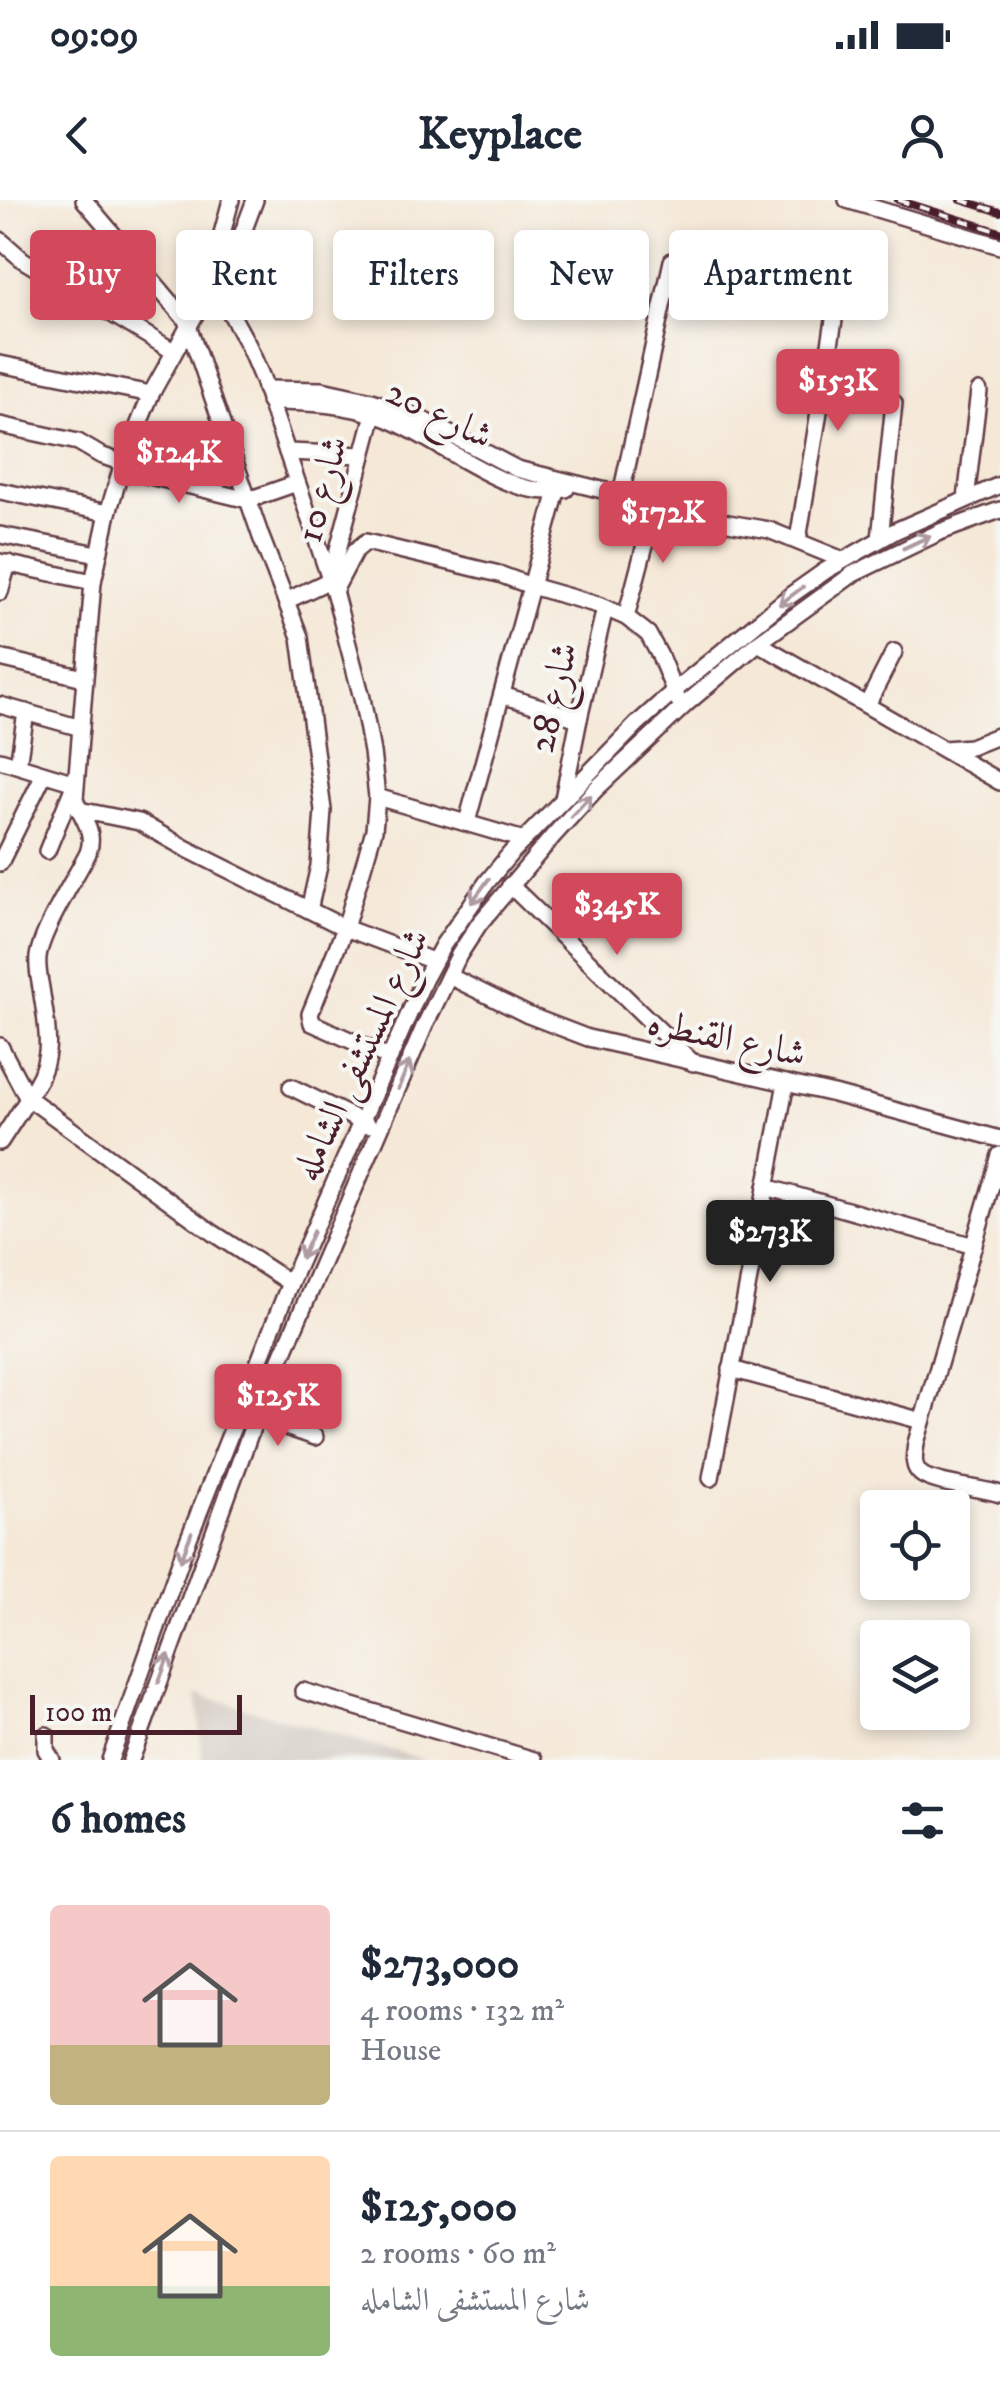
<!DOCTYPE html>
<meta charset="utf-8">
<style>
:root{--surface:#fff;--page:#f6f6f7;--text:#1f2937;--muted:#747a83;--line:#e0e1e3;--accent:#d1495b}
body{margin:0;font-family:"IM FELL DW Pica",Amiri,serif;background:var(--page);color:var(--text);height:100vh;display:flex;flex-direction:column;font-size:38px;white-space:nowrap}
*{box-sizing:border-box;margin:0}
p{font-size:32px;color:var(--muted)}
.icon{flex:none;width:55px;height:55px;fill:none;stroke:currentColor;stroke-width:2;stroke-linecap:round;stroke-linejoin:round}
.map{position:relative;height:1560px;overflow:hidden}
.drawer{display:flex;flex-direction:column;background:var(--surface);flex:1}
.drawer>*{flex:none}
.guide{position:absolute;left:30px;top:30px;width:940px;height:90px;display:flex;gap:20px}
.fabs{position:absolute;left:860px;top:1290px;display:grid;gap:20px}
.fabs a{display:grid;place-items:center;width:110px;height:110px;border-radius:10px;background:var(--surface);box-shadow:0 5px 15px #0003;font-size:50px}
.scale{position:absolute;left:30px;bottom:25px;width:212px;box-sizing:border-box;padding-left:10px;border:5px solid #4a1f2b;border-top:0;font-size:28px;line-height:35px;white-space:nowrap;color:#4a1f2b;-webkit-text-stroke:8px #f6f6f2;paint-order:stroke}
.price{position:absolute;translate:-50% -85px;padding:0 22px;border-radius:10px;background:var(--accent);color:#fff;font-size:32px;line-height:65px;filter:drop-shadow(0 2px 5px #0008)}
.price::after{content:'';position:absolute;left:50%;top:60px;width:30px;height:22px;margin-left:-15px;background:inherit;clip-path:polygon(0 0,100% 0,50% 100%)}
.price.on{background:#222;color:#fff}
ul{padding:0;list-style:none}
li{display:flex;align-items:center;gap:30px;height:250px;padding:0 50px}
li+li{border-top:2px solid var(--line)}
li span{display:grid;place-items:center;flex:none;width:280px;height:200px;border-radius:10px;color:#555}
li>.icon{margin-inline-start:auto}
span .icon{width:120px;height:120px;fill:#fffc;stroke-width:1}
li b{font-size:42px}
h2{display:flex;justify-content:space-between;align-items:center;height:120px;padding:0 50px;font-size:42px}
.pill{padding:0 35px;border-radius:10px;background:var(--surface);box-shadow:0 5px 15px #0003;font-size:35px;line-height:90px}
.pill.on{background:var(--accent);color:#fff}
.status{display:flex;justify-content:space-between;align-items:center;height:70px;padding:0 50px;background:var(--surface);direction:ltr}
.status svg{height:28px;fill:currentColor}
header{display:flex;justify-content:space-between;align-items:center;height:130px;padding:0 50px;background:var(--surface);font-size:45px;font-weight:800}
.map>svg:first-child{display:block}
.industrial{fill:#ccc2b9}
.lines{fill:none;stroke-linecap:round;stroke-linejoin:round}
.minor-casing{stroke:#643d45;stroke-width:20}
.minor{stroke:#fff;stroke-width:15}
.rail-casing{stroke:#4a1f2b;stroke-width:8}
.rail{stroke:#f6f6f2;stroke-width:4;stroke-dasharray:11;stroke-linecap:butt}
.oneway{stroke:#ae9aa0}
.labels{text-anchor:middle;stroke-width:8;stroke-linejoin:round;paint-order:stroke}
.street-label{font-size:38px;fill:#4a1f2b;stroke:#f6f6f2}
</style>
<div class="status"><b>09:09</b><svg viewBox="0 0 49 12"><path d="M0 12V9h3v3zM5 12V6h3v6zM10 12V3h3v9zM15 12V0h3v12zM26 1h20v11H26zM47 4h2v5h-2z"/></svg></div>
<header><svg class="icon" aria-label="back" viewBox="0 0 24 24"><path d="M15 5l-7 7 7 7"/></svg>Keyplace<svg class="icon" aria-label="person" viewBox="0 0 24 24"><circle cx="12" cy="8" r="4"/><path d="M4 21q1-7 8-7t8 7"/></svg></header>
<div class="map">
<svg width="1000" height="1560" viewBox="0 0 1000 1560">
<rect width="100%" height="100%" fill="#f6f6f2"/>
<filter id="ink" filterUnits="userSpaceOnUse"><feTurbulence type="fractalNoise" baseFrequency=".01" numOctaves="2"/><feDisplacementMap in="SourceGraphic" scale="20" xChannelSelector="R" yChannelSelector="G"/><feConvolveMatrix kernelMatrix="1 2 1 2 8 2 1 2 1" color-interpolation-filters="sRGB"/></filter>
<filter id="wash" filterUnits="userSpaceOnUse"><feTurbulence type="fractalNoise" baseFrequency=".0048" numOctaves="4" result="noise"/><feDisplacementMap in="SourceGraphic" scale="40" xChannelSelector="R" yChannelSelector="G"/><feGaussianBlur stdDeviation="2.25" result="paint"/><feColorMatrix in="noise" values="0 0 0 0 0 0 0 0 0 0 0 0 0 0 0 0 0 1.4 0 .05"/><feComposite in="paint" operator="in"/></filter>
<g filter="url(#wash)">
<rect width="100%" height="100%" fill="#f5e8d7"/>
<path class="industrial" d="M197,1494L425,1560H202Z"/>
</g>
<g filter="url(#ink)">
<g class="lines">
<g class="minor-casing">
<g id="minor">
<path d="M84,0L186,120L261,337L300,437L323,610L319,666L309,710"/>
<path d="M231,0L205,97L151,194L123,263L108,313L93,382L75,599C82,619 96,631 88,653C75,678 41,732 38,757C37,767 39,778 41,788C47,830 57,861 27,897L213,1033L290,1083"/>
<path d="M255,0L225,80L223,94L224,101L248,145L262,178L334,391L362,498L372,552L377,597L374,630L345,728L310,814L312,823L390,858"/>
<path d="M847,0L1000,46"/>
<path d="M0,40L23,60L173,151"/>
<path d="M0,164L151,194"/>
<path d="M265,189L322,190L372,201L419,218L517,269L671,307L711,320L769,330L843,360"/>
<path d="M269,202C309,202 346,204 383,217C437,236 509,304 566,289"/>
<path d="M0,225L78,242L100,255L123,263"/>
<path d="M287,252L363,255"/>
<path d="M121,269L248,300L297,283"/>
<path d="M0,291L108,313"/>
<path d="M621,294L672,61"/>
<path d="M966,299L979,191"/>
<path d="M0,335L98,354"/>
<path d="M880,339L894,203"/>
<path d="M798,340L834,120"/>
<path d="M0,362L93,382"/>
<path d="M334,391L355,351L366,342L499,374L531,386L598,405L626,417L648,434L660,456L678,500"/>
<path d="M0,392L8,363"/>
<path d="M286,401L330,380L374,214"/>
<path d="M626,417L656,303"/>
<path d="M758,443L1000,582"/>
<path d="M0,458L84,478"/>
<path d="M502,495L579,519"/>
<path d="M0,505L81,528"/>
<path d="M867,505L894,452"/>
<path d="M944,549L970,547L1000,535"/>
<path d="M0,560L75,583L47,651"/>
<path d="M18,565L26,512"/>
<path d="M377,597L524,640"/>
<path d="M563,599L579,519L605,408"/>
<path d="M79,610L139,622L185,648L345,728L433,761"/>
<path d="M467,622L557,291"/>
<path d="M0,663L44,574"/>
<path d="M510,685L693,863"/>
<path d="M449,776L528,815L588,838L834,894L1000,939"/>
<path d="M0,846L27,897L26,902L0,942"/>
<path d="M291,887L368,925"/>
<path d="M1000,955L916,1243C915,1253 911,1266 921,1274C933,1284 982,1288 1000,1294"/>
<path d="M766,987L974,1046"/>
<path d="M731,1169L922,1221"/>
<path d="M256,1217L315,1237"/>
<path d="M711,1278L786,883"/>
<path d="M303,1491L534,1560"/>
<path d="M46,1535V1550L52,1560"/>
<path d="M110,1560L185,1348L290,1083L424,780L443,745L487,682L510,654L637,524L674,491L791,395L825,371L895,331L1000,285"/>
<path d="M131,1560L256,1217L425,825L459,755L479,724L553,636L596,589L687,503L758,443L853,374L940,332L1000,310"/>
</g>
</g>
<use href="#minor" class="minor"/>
<g class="rail-casing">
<g id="rail">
<path d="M898,0L1000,32"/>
<path d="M961,0L1000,12"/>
</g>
</g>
<use href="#rail" class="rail"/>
</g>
<defs><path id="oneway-shaft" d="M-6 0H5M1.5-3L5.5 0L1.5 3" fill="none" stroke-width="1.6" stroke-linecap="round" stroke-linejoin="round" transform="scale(2.5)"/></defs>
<g class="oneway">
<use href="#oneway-shaft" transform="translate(917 342) rotate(-25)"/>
<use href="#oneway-shaft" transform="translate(791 396) rotate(143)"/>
<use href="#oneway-shaft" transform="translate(581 606) rotate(-47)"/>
<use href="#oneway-shaft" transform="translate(480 691) rotate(126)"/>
<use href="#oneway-shaft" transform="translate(404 875) rotate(-67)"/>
<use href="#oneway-shaft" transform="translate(307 1045) rotate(114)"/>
<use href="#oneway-shaft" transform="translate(186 1347) rotate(111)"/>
<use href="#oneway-shaft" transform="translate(164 1468) rotate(-70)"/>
</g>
</g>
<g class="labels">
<g class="street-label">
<text transform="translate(440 213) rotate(26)" y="13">شارع 20</text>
<text transform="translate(321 289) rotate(-75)" y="13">شارع 10</text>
<text transform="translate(552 497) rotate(-77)" y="13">شارع 28</text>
<text transform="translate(727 837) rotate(12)" y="13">شارع القنطره</text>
<text transform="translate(360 854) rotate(-65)" y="13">شارع المستشفى الشامله</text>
</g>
</g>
</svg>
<div class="fabs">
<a><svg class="icon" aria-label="locate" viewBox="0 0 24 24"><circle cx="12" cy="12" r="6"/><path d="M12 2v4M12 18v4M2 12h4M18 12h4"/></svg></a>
<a><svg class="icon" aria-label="layers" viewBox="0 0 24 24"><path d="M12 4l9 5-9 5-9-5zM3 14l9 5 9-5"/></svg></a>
</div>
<div class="scale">100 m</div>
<b class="price" style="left:838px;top:234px">$153K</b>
<b class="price" style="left:179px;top:306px">$124K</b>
<b class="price" style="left:663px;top:366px">$172K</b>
<b class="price" style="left:617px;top:758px">$345K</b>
<b class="price on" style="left:770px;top:1085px">$273K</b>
<b class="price" style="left:278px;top:1249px">$125K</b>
<div class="guide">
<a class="pill on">Buy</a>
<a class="pill">Rent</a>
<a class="pill">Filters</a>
<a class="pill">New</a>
<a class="pill">Apartment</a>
</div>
</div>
<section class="drawer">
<h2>6 homes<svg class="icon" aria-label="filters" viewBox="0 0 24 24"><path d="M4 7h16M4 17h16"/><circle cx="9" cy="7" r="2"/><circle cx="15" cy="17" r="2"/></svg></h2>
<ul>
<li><span style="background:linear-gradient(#f6c9c9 70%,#c2b280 0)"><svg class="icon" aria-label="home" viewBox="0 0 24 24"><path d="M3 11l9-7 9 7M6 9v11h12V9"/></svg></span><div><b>$273,000</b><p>4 rooms · 132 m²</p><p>House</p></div></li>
<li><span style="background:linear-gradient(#ffd9b3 65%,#8fb573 0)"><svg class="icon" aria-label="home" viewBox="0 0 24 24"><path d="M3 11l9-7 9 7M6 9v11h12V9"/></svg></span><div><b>$125,000</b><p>2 rooms · 60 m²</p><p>شارع المستشفى الشامله</p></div></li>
</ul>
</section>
